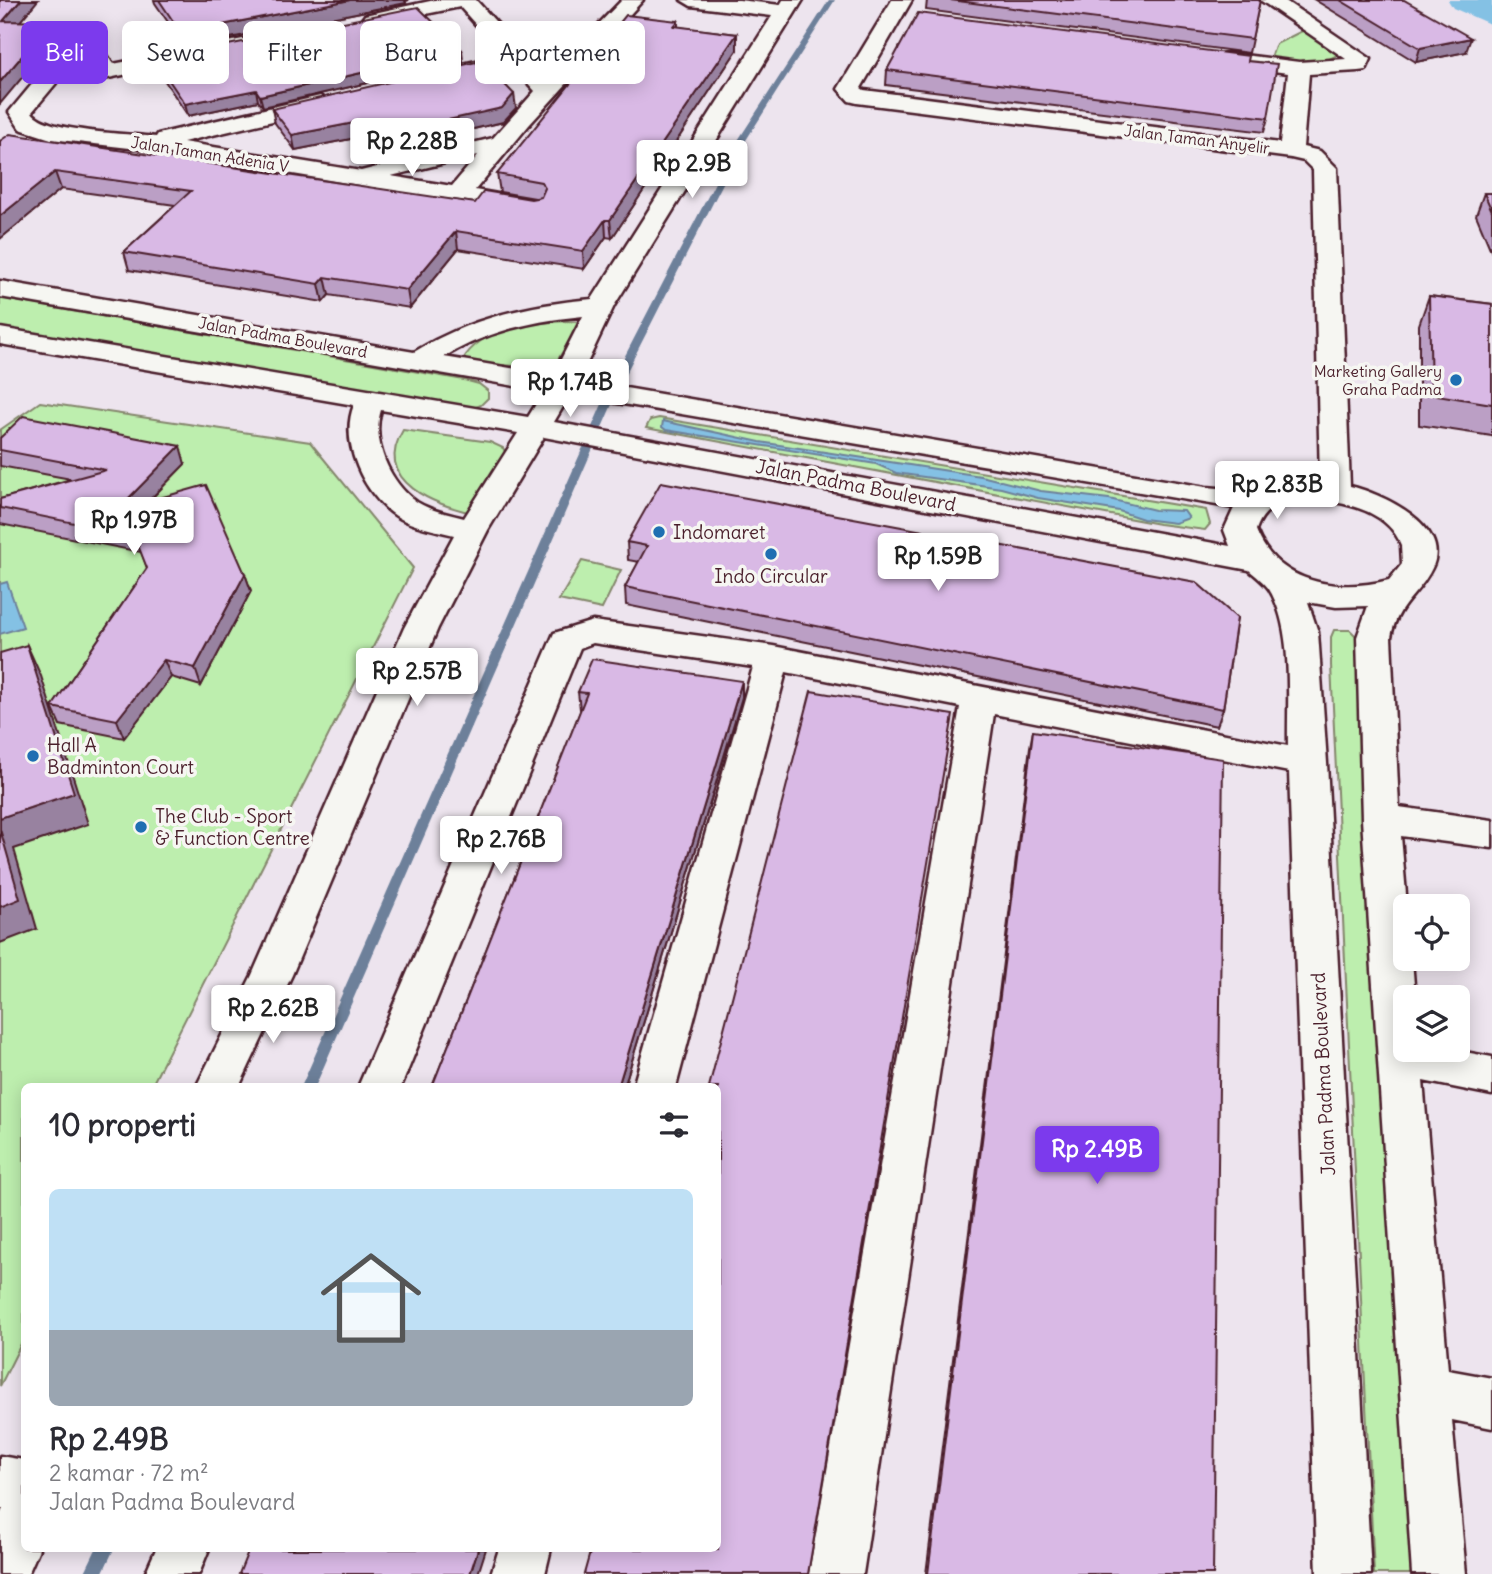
<!DOCTYPE html>
<html lang="id">
<meta charset="utf-8">
<style>
:root{--surface:#fff;--page:#f7f7f7;--text:#2b2b33;--muted:#7c7c81;--accent:#7c3aed}
body{margin:0;font-family:Delius,sans-serif;background:var(--page);color:var(--text);height:100vh;display:flex;flex-direction:column;font-size:26px;white-space:nowrap}
*{box-sizing:border-box;margin:0}
p{font-size:23px;color:var(--muted)}
.icon{flex:none;width:38px;height:38px;fill:none;stroke:currentColor;stroke-width:2;stroke-linecap:round;stroke-linejoin:round}
.map{position:relative;flex:1;overflow:hidden}
.details{position:absolute;left:21px;top:1083px;width:700px;height:469px;display:flex;flex-direction:column;background:var(--surface);border-radius:10px;box-shadow:0 4px 18px #0003}
.details>*{flex:none}
.hud{position:absolute;left:21px;top:21px;width:700px;height:63px;display:flex;gap:14px}
.fabs{position:absolute;left:1393px;top:894px;display:grid;gap:14px}
.fabs a{display:grid;place-items:center;width:77px;height:77px;border-radius:10px;background:var(--surface);box-shadow:0 4px 18px #0003;font-size:35px}
.price{position:absolute;translate:-50% -60px;padding:0 16px;border-radius:7px;background:#fff;color:#222;font-size:23px;line-height:46px;filter:drop-shadow(0 2px 4px #0008)}
.price::after{content:'';position:absolute;left:50%;top:42px;width:21px;height:16px;margin-left:-10px;background:inherit;clip-path:polygon(0 0,100% 0,50% 100%)}
.price.current{background:var(--accent);color:#fff}
ul{padding:0;list-style:none}
li{display:grid;align-content:center;gap:14px;height:371px;padding:0 28px}
li span{display:grid;place-items:center;height:217px;border-radius:10px;color:#555}
li>.icon{margin-inline-start:auto}
span .icon{width:126px;height:126px;fill:#fffc;stroke-width:1}
li b{font-size:30px}
h2{display:flex;justify-content:space-between;align-items:center;height:84px;padding:0 28px;font-size:30px}
.pill{padding:0 24px;border-radius:10px;background:var(--surface);box-shadow:0 4px 18px #0003;font-size:24px;line-height:63px}
.pill.current{background:var(--accent);color:#fff}
.map>svg:first-child{display:block}
.green{fill:#bdeeae;stroke:#84866c;stroke-width:2}
.water{fill:#84c1e4;stroke:#6d809a;stroke-width:2}
.lines{fill:none;stroke-linecap:round;stroke-linejoin:round}
.stream{fill:#6d809a;fill-rule:evenodd}
.river{fill:#84c1e4;fill-rule:evenodd}
.minor-casing{stroke:#4a1f2b;stroke-width:5}
.minor{fill:#f6f6f2;fill-rule:evenodd}
.wall{fill:#bb9fc5;stroke:#4a1f2b;stroke-width:2}
.shaded-wall{fill:#9882a0;stroke:#4a1f2b;stroke-width:2}
.building{fill:#d9b9e5;stroke:#4a1f2b;stroke-width:2}
.poi-dot{fill:#1f6fb2;stroke:#f6f6f2;stroke-width:2.5}
.labels{text-anchor:middle;stroke-width:7;stroke-linejoin:round;paint-order:stroke}
.far-street-label{font-size:16px;fill:#4a1f2b;stroke:#f6f6f2}
.far-poi-label{font-size:16px;fill:#4a1f2b;stroke:#f6f6f2;text-anchor:end}
.street-label{font-size:19px;fill:#4a1f2b;stroke:#f6f6f2}
.poi-label{font-size:19px;fill:#4a1f2b;stroke:#f6f6f2;text-anchor:start}
</style>
<div class="map">
<svg width="1492" height="1574" viewBox="0 0 1492 1574">
<rect width="100%" height="100%" fill="#ede4ee"/>
<filter id="ink" filterUnits="userSpaceOnUse"><feTurbulence type="fractalNoise" baseFrequency=".0143" numOctaves="2"/><feDisplacementMap in="SourceGraphic" scale="14" xChannelSelector="R" yChannelSelector="G"/><feConvolveMatrix kernelMatrix="1 2 1 2 8 2 1 2 1" color-interpolation-filters="sRGB"/></filter>
<g filter="url(#ink)">
<g class="green">
<path d="M1304,30L1341,52C1321,69 1294,62 1270,60L1276,44Z"/>
<path d="M0,298L464,380L479,384L488,391V398L481,405L468,410L0,328Z"/>
<path d="M568,321L580,322L556,363L534,368L462,361C482,326 531,323 568,321Z"/>
<path d="M40,402L310,442L413,568L151,1087H24V1338L0,1386V430Z"/>
<path d="M659,418L1206,510L1210,524L1205,530L1159,524L646,428L650,420Z"/>
<path d="M403,430L490,442L503,448L509,458L477,514C438,506 371,483 403,430Z"/>
<path d="M582,561L621,570L602,609L559,600Z"/>
<path d="M1334,630H1350L1358,638L1418,1574H1374L1331,665V637Z"/>
</g>
<g class="water">
<path d="M663,421L760,442L981,476L1041,491L1109,499L1155,510L1184,511L1189,518L1175,523L1143,519L1119,511L1038,498L1001,488L896,473L876,464L666,430L662,427Z"/>
<path d="M7,582L23,627L0,634V584Z"/>
</g>
<g class="lines">
<g class="stream">
<path d="M829,0H835L741,148L624,377L315,1087H301L614,377L733,148Z"/>
<path d="M96,1549H114L102,1574H84Z"/>
</g>
<path class="river" d="M1448,0H1492V25L1453,8Z"/>
<g class="minor-casing">
<g id="minor">
<path d="M435,0H476L522,51L588,35L622,0H643L529,125L475,190L537,201L540,206L537,211L528,213L147,150L51,139L20,129L9,112L63,47L93,43L100,45L113,64L243,39L254,45L250,49L84,83L73,76L76,71L94,68L87,56L78,57L32,112C46,133 129,133 156,137L158,134L320,96L331,103L328,108L183,142L361,171L493,138L535,91L512,66L431,85L420,78L423,73L503,55L460,7L372,25L362,19L365,15ZM572,52L547,78L531,61ZM478,155L452,186L391,176Z"/>
<path d="M681,0H739L780,5L783,0H803L614,306L579,380L1206,487L1255,491L1296,481H1320L1313,170L1304,161L1291,158L857,103L849,101L838,89L892,0H912L861,88L864,90L1280,143L1288,73L1220,64L1217,59L1220,54L1228,53L1299,62L1346,59L1260,0H1284L1371,59L1366,70L1358,71L1309,74L1303,147L1320,151L1337,168L1350,486C1380,493 1453,526 1432,568C1418,597 1398,602 1391,637L1399,807L1492,820V848L1401,836L1407,906L1405,959H1412L1415,998H1405V1050H1454L1492,1057V1095L1423,1081L1448,1370L1492,1378V1428L1452,1420L1466,1574H1412L1362,819L1357,637L1368,606L1336,607L1308,602L1318,632L1327,763L1371,1574H1317L1289,772L994,714L863,1574H809L960,707L786,672L676,1087H633L753,667L593,643L580,648L401,1087H358L554,633L593,621L773,646L1288,746C1287,698 1294,630 1269,589C1264,582 1256,576 1249,570L544,437L488,530L438,628L292,975L239,1087H196L252,975L404,628L454,535C435,530 413,527 396,516C364,495 339,442 354,405L0,344V328L528,417L544,391L0,297V281L414,352C470,318 527,305 592,299L772,16L691,6ZM583,316L553,375L444,357C487,331 533,321 583,316ZM570,395L1234,508L1224,530L1230,546L554,422ZM381,410L518,433L464,518C449,514 431,511 417,502C390,483 371,442 381,410ZM1296,499C1331,499 1387,506 1401,545L1402,564L1389,580C1338,593 1277,584 1256,530C1263,510 1276,504 1296,499Z"/>
<path d="M0,1456L24,1460V1549H39L28,1574H0V1516L3,1508H0Z"/>
<path d="M156,1549H209L199,1574H145Z"/>
<path d="M499,1549H551L545,1574H491Z"/>
</g>
</g>
<use href="#minor" class="minor"/>
</g>
<g class="wall">
<path d="M154,0H409L405,1L406,3L185,47L155,3Z"/>
<path d="M927,0H1260L1249,53L926,10Z"/>
<path d="M1315,0H1404L1466,52L1416,62Z"/>
<path d="M678,21V27L737,34V50L612,238L606,237L584,269L458,249L410,308L329,295L323,302L129,270L124,252L175,205L61,189L0,239V141L475,203L535,198L500,192L497,174Z"/>
<path d="M193,52L463,61L263,107L258,101L188,116L165,81L162,70L196,63Z"/>
<path d="M1248,61L1268,118L1264,132L886,85L887,70Z"/>
<path d="M516,108L503,122L384,150L371,135L295,150L275,123L272,109Z"/>
<path d="M1484,193H1492V253L1476,215Z"/>
<path d="M1429,296L1492,304V436L1419,425V325Z"/>
<path d="M0,438L185,464L149,501L245,574L251,591L201,686L171,677L124,738L60,725L52,707L147,568L141,552L0,524V499L71,479L0,466Z"/>
<path d="M627,542L1237,618L1223,709L1217,726L626,605L625,587L639,562L628,560Z"/>
<path d="M578,692L742,697L624,1087H432L581,709H580Z"/>
<path d="M1033,731L1213,1574H926L1030,747Z"/>
</g>
<g class="shaded-wall">
<path d="M21,0H38L8,36L3,21Z"/>
<path d="M350,0H409L405,1L406,3L185,47L181,33Z"/>
<path d="M51,22L56,37L0,104V82Z"/>
<path d="M737,34V50L612,238L610,220Z"/>
<path d="M1471,38L1466,52L1416,62L1420,48Z"/>
<path d="M462,50L463,61L263,107L260,96Z"/>
<path d="M256,90L258,101L188,116L185,104Z"/>
<path d="M514,94L516,108L503,122L384,150L381,135Z"/>
<path d="M369,120L371,135L295,150L292,135Z"/>
<path d="M55,172L61,189L0,239V216Z"/>
<path d="M605,220L606,237L584,269L583,251Z"/>
<path d="M456,231L458,249L410,308L407,290Z"/>
<path d="M325,277L329,295L323,302L319,284Z"/>
<path d="M180,446L185,464L123,527L117,510Z"/>
<path d="M245,574L251,591L201,686L195,668Z"/>
<path d="M27,645L41,676L88,824L14,849L37,929L0,943V818Z"/>
<path d="M164,660L171,677L124,738L117,720Z"/>
<path d="M742,681V697L624,1087H618Z"/>
<path d="M478,1549H486L478,1574H470Z"/>
</g>
<g class="building">
<path d="M0,0H21L3,21L51,22L0,82Z"/>
<path d="M159,0H350L181,33Z"/>
<path d="M950,0H1260L1252,39Z"/>
<path d="M1340,0H1404L1471,38L1420,48Z"/>
<path d="M418,7L462,50L260,96L256,90L185,104L162,70L200,62L193,52Z"/>
<path d="M918,13L1249,56L1248,61L1277,64L1268,118L887,70Z"/>
<path d="M626,15L678,21L674,26L737,34L610,220H605L583,251L456,231L407,290L325,277L319,284L124,252L191,191L55,172L0,216V141L10,134L475,203L484,191L531,199L541,197L545,188L541,182L497,174Z"/>
<path d="M476,62L484,71L490,69L514,94L502,108L381,135L369,120L292,135L272,109Z"/>
<path d="M1484,193H1492V211Z"/>
<path d="M1429,296L1492,304V404L1431,394Z"/>
<path d="M23,416L180,446L117,510L206,485L245,574L195,668L164,660L117,720L52,707L147,568L134,535L0,508V499L106,470L0,450V438Z"/>
<path d="M661,482L1196,582L1237,618L1223,709L625,587L647,546L627,542Z"/>
<path d="M27,645L74,793L0,818V653Z"/>
<path d="M592,659L742,681L618,1087H432L587,693L578,692Z"/>
<path d="M811,691L953,715L808,1574H584L591,1549H718V1087H709Z"/>
<path d="M1033,731L1223,759L1213,1574H928Z"/>
<path d="M0,829L20,899L0,907Z"/>
<path d="M249,1549H478L470,1574H239Z"/>
</g>
</g>
<g class="poi-dot">
<circle cx="1456" cy="380" r="7"/>
<circle cx="659" cy="532" r="7"/>
<circle cx="771" cy="554" r="7"/>
<circle cx="33" cy="756" r="7"/>
<circle cx="141" cy="827" r="7"/>
</g>
<g class="labels">
<g class="far-street-label">
<text transform="translate(1197 139) rotate(7)" y="6">Jalan Taman Anyelir</text>
<text transform="translate(210 154) rotate(9)" y="6">Jalan Taman Adenia V</text>
<text transform="translate(283 337) rotate(10)" y="6">Jalan Padma Boulevard</text>
</g>
<g class="far-poi-label">
<text x="1442" y="377">Marketing Gallery<tspan x="1442" dy="18">Graha Padma</tspan></text>
</g>
<g class="street-label">
<text transform="translate(856 485) rotate(11)" y="7">Jalan Padma Boulevard</text>
<text transform="translate(1323 1074) rotate(-93)" y="7">Jalan Padma Boulevard</text>
</g>
<g class="poi-label">
<text x="673" y="539">Indomaret</text>
<text x="771" y="583" text-anchor="middle">Indo Circular</text>
<text x="47" y="752">Hall A<tspan x="47" dy="22">Badminton Court</tspan></text>
<text x="155" y="823">The Club - Sport<tspan x="155" dy="22">&amp; Function Centre</tspan></text>
</g>
</g>
</svg>
<div class="fabs">
<a><svg class="icon" aria-label="locate" viewBox="0 0 24 24"><circle cx="12" cy="12" r="6"/><path d="M12 2v4M12 18v4M2 12h4M18 12h4"/></svg></a>
<a><svg class="icon" aria-label="layers" viewBox="0 0 24 24"><path d="M12 4l9 5-9 5-9-5zM3 14l9 5 9-5"/></svg></a>
</div>
<b class="price" style="left:412px;top:178px">Rp 2.28B</b>
<b class="price" style="left:692px;top:200px">Rp 2.9B</b>
<b class="price" style="left:570px;top:419px">Rp 1.74B</b>
<b class="price" style="left:1277px;top:521px">Rp 2.83B</b>
<b class="price" style="left:134px;top:557px">Rp 1.97B</b>
<b class="price" style="left:938px;top:593px">Rp 1.59B</b>
<b class="price" style="left:417px;top:708px">Rp 2.57B</b>
<b class="price" style="left:501px;top:876px">Rp 2.76B</b>
<b class="price" style="left:273px;top:1045px">Rp 2.62B</b>
<b class="price current" style="left:1097px;top:1186px">Rp 2.49B</b>
<div class="hud">
<a class="pill current">Beli</a>
<a class="pill">Sewa</a>
<a class="pill">Filter</a>
<a class="pill">Baru</a>
<a class="pill">Apartemen</a>
</div>
<section class="details">
<h2>10 properti<svg class="icon" aria-label="filters" viewBox="0 0 24 24"><path d="M4 7h16M4 17h16"/><circle cx="9" cy="7" r="2"/><circle cx="15" cy="17" r="2"/></svg></h2>
<ul>
<li><span style="background:linear-gradient(#bfe0f5 65%,#9aa5b1 0)"><svg class="icon" aria-label="home" viewBox="0 0 24 24"><path d="M3 11l9-7 9 7M6 9v11h12V9"/></svg></span><div><b>Rp 2.49B</b><p>2 kamar · 72 m²</p><p>Jalan Padma Boulevard</p></div></li>
</ul>
</section>
</div>
